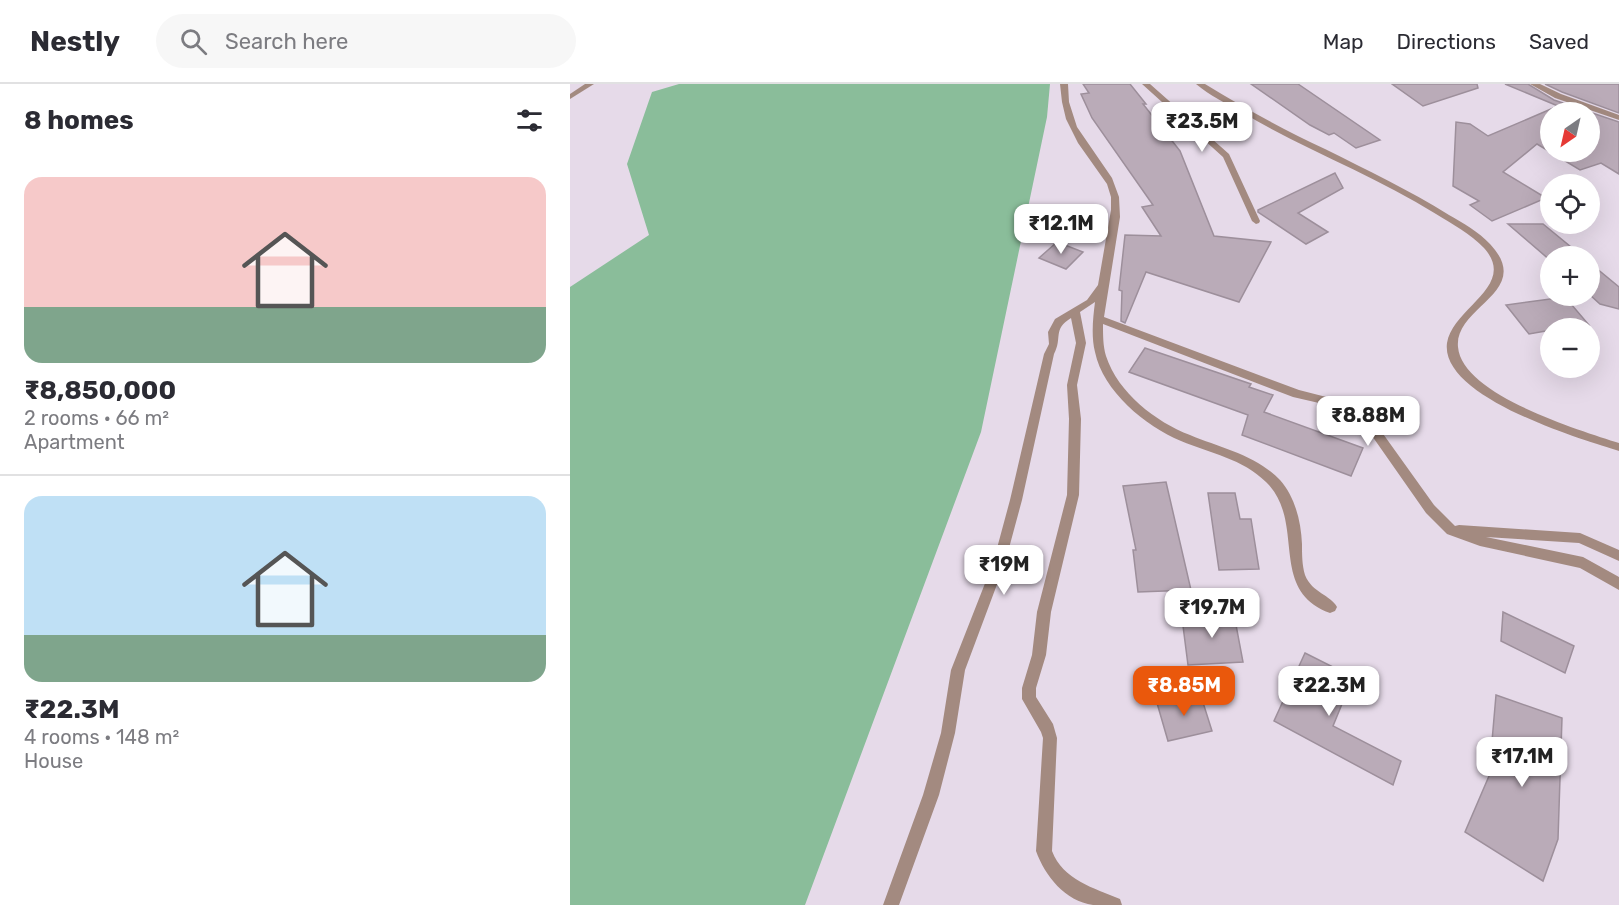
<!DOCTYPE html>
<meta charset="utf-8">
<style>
:root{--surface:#fff;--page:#f7f7f7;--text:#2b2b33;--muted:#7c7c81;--line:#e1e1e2;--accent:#ea580c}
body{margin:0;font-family:Rubik,sans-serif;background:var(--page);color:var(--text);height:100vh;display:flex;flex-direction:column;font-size:22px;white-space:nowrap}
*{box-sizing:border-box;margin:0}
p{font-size:20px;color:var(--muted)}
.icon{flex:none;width:33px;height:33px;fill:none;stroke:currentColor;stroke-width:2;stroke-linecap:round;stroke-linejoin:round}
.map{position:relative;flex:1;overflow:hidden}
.panel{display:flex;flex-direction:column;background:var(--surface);width:570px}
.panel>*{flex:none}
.needle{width:39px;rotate:214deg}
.tools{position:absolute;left:970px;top:18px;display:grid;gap:12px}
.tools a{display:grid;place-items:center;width:60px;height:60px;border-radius:50%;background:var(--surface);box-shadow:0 6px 24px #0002;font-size:30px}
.price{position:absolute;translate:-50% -51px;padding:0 14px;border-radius:12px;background:#fff;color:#222;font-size:20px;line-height:39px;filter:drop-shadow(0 2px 3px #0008)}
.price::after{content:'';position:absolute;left:50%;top:36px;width:18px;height:14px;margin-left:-9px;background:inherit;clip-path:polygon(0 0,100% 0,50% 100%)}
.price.current{background:var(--accent);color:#fff}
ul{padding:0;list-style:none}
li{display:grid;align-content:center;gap:12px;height:318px;padding:0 24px}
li+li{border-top:2px solid var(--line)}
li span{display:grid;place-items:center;height:186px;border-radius:18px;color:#555}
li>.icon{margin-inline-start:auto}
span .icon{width:108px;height:108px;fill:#fffc;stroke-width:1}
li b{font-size:26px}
h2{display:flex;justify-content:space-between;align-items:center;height:72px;padding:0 24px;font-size:26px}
header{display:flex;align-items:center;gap:36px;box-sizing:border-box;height:84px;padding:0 30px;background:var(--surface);border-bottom:2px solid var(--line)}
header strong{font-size:28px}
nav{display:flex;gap:33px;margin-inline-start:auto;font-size:21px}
.search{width:420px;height:54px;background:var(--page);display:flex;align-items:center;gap:15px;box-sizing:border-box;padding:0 21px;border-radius:33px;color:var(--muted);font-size:22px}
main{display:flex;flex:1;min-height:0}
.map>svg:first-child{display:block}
.forest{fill:#8abd9a}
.building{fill:#baabb8;stroke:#9d8f9b;stroke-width:1.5;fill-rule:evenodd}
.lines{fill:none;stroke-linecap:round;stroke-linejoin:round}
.minor{fill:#a38a80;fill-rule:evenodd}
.tertiary{fill:#a38a80;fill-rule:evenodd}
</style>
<header>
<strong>Nestly</strong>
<div class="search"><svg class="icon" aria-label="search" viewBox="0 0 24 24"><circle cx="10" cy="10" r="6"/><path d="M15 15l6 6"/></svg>Search here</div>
<nav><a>Map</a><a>Directions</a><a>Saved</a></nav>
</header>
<main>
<section class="panel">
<h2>8 homes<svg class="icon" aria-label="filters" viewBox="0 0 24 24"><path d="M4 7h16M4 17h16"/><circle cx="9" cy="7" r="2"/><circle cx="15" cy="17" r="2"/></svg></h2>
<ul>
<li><span style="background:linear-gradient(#f6c9c9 70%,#7fa58c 0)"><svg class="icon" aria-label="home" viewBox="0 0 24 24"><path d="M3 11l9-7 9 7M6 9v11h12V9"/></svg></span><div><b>₹8,850,000</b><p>2 rooms · 66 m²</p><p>Apartment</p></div></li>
<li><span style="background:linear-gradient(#bfe0f5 75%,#7fa58c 0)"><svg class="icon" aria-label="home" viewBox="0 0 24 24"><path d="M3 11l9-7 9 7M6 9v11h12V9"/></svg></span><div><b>₹22.3M</b><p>4 rooms · 148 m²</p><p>House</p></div></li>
</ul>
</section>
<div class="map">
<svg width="1049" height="821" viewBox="0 0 1049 821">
<rect width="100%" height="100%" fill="#e6dae9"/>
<path class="forest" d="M109,0H480L477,33L411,348L235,821H0V203L79,151L57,80L82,8Z"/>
<g class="building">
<path d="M513,0H560L576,20H573L610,67L644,152L701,158L669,218L576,188L555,239L551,237L552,207L549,206L555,151L591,152L572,123L583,121L522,34L511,10L519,9Z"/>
<path d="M681,0H728L810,56L786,64L764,49L759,51L740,41Z"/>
<path d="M822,0H907L908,4L853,22Z"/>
<path d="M935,0H958L984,16L1049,38V90L1031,79L1010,86L967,60L933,88L976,114L922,137L900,121L909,117L883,102L886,38L900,40L918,52L988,22ZM981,28H1020V68H981Z"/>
<path d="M975,0H1049V29L992,8Z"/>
<path d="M765,89L773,104L728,129L758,148L736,160L688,128V126Z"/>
<path d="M938,140H973L1012,172H981V177Z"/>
<path d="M487,158L513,168L496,185L469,174Z"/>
<path d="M1020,179L1049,203V225L1030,220L1020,211Z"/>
<path d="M995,213L1019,241L981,244V246L959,250L936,221Z"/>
<path d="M575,264L681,300L679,303L703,311L694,328L793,364L781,392L672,351L678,331L559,288Z"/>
<path d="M596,398L621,506L568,508L563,466H566L553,402Z"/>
<path d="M638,409H665L670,435H681L689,485L649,486Z"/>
<path d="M663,525L673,578L618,581L612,534Z"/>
<path d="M933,528L1004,562L995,589L931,557Z"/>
<path d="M735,569L783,593L763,642L831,677L823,701L704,637Z"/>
<path d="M630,609L642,647L598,657L587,619Z"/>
<path d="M926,611L992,634L988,755L973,797L895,748L919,692Z"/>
</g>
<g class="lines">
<g class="minor">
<path d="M15,0H24L0,15V10Z"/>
<path d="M490,0H498L499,18L507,43L542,94L549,113L550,133L534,233L729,306L768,316L793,327L801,333L864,421L885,442L889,441L1010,449L1049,466V477L1009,459L916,453L1013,473L1049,493V506L1010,484L910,462L877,450L856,429L793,339L777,328L762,322L723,313L533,240C533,251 533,262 536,272C548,309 586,338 620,351C651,364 686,371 710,396C725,413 731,437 732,460C732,470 732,481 735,491C742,509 761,511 767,523L765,527L760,529C697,506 737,438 696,398C673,375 640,369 611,357C575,342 533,307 525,268C521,252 523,234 525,218L510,228L516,259L507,301L511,335L509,411L481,528L476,571L466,604V613L483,640L487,654L482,767C493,796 524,804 550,815L552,821C543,821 532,821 523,821C495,817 475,792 466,767L473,654L471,648L452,615V604L462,571L467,528L497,411L499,335L497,301L506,259L501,234C482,246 493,253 484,270L452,416L435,479L395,586L385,649L369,711L329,821H313L353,711L371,649L381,586L423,479L440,416L474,270L479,260L478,248L485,235L517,216L528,201L541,126V113L537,100L508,59L496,35L492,18Z"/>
<path d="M572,0H580L659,70L690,137L689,139L686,140L682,137L653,73Z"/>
<path d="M960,0H970L991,10L1049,31V36L985,14Z"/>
</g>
<path class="tertiary" d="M626,0H635C674,24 714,46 755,65C797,86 839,106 879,131C893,139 909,148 920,160C965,208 884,222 888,263C892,311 1009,346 1049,359V367C1010,355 870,313 877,259C883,223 948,202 914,164C901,150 882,140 866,130C804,91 735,66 673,29C657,20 639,11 626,0Z"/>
</g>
</svg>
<div class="tools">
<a><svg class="needle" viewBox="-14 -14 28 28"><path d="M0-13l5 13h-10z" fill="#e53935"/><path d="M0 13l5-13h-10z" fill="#7c7c81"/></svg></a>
<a><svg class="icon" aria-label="locate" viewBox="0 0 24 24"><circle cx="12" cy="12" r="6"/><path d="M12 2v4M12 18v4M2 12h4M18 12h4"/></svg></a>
<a>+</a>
<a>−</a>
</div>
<b class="price" style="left:632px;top:69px">₹23.5M</b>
<b class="price" style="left:491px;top:171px">₹12.1M</b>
<b class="price" style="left:798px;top:363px">₹8.88M</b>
<b class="price" style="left:434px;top:512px">₹19M</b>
<b class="price" style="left:642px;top:555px">₹19.7M</b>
<b class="price current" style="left:614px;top:633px">₹8.85M</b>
<b class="price" style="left:759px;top:633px">₹22.3M</b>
<b class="price" style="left:952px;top:704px">₹17.1M</b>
</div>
</main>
